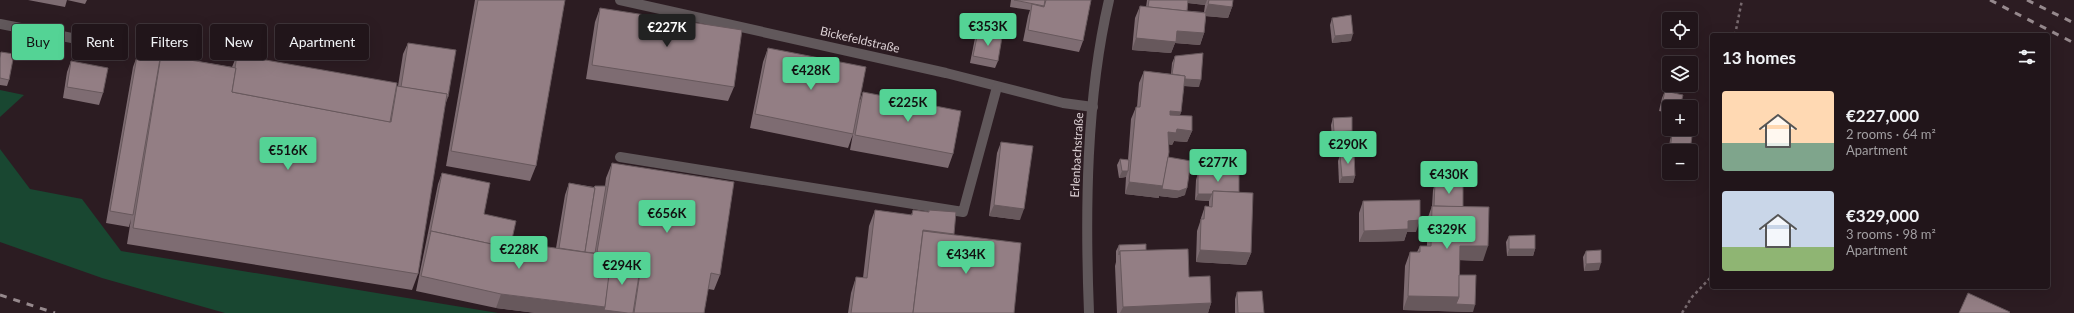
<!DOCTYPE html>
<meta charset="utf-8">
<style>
:root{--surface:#21151a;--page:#2d2227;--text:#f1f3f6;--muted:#a29fa2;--line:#3e3439;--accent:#54d395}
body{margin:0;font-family:Lato,sans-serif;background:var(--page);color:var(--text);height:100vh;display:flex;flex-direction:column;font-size:15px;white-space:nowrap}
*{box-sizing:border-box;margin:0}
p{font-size:13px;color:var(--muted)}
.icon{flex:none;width:22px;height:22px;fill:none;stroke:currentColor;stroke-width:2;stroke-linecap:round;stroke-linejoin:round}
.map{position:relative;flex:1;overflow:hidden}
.details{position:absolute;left:1710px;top:33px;width:340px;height:256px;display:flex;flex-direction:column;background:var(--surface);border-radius:4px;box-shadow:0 4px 16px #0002,0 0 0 1px var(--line)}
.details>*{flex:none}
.top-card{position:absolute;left:12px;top:24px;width:380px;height:36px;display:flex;gap:8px}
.tools{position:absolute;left:1662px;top:12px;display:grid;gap:8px}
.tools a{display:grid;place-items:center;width:36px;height:36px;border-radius:4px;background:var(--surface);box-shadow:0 4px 16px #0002,0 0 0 1px var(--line);font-size:20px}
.price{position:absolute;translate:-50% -34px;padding:0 9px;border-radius:4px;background:var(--accent);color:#111;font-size:13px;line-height:26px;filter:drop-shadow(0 1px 2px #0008)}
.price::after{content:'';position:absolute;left:50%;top:24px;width:12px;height:9px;margin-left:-6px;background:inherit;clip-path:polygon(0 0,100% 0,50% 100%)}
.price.selected{background:#222;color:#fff}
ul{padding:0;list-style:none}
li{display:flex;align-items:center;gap:12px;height:100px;padding:0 12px}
li span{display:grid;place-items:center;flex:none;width:112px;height:80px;border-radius:4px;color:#555}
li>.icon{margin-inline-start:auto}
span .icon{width:48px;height:48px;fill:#fffc;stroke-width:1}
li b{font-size:17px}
h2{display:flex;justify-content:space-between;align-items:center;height:48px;padding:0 12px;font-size:17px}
.tag{padding:0 14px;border-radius:4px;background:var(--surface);box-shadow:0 4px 16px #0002,0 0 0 1px var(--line);font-size:14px;line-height:36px}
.tag.selected{background:var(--accent);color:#111}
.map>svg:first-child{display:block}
.green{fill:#194731}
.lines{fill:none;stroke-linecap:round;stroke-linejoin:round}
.path{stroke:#77696e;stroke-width:2.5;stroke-dasharray:3 3;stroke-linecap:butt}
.service{stroke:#61585b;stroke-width:10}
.minor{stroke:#61585b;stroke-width:10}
.rail{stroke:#96898d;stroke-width:3;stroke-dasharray:7 7;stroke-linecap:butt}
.wall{fill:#7e6c72;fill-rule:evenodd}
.shaded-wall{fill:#67585c}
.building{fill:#937e84;stroke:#67585c}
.labels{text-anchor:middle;stroke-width:4;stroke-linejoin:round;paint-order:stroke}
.street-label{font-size:12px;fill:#ddd1d5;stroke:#2c1c22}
</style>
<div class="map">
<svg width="2074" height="313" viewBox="0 0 2074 313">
<rect width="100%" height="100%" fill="#2c1c22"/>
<g class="green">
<path d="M0,90L24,95L0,117Z"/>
<path d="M0,149L30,189L82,199L121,251L498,313H225L102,278L0,242Z"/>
</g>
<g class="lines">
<g class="path">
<path d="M1735,35L1742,0"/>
<path d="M1682,313L1692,297L1712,276"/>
</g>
<g class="service">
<path d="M620,0L946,73L1063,103L1093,107"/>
<path d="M620,157L963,212L997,87"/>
</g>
<g class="minor">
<path d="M0,24L77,39"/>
<path d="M1089,313C1085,212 1086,98 1109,0"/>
</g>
<g class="rail">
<path d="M1990,0L2074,43"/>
<path d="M2027,0L2074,23"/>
<path d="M0,295L55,313"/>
</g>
</g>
<g class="wall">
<path d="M28,0H87L85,4L67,0L65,7Z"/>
<path d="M475,0H565L536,166L530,181L446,166Z"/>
<path d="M1011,0H1091L1083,41L1079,52L1023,41L1028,16L1030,10L1010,7Z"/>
<path d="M1147,0H1233L1232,7L1228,18L1206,16L1204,33L1200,45L1175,43L1171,53L1132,50L1135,18L1140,6L1146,7ZM1188,3L1205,5L1204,12L1187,11Z"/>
<path d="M600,8L734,87L728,101L586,79L595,22Z"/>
<path d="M1332,18L1351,41L1332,43L1330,25Z"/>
<path d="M978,32L998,61L995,68L970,63L975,38Z"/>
<path d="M408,43L448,97L444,108L418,274L412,290L127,244L131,219L129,227L106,223L133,67L137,56L160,59L161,55L232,67L237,55L396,89L398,86L403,54Z"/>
<path d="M768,48L859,103L863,92L953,154L948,168L850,150L853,134L848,148L750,128L763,62Z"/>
<path d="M1,52L9,80L7,86L0,85V55Z"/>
<path d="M1175,56L1199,87L1184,86L1181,112L1180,115L1192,131L1187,142L1174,141L1172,145L1169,144L1168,157L1185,195L1176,198L1159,196V198L1125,194L1126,177L1119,178L1117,165L1120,159L1128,160L1131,119L1136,107H1137L1139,83L1144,71L1171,74L1172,63Z"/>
<path d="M71,61L103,93L99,105L63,98L67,72Z"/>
<path d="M1665,91L1680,107H1669V113L1659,111L1662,98Z"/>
<path d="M1333,118L1352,131L1350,138H1332L1331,125Z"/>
<path d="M1672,133L1690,151H1669V161L1667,160L1670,140Z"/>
<path d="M1001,142L1020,220L989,216L997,153Z"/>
<path d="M1340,155L1355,176L1353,183H1339L1338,161Z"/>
<path d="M612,163L720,275L714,290L708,289L704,313H536L496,308L416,291L438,184L442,173L511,246L556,248L565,195L569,183L594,187L605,186L606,178Z"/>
<path d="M1198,173L1239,192L1251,253L1246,265L1196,262L1197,231L1200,222L1201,218L1205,206L1209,207V201L1195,200L1196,180Z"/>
<path d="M1435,183L1463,207L1483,261L1460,260L1459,275L1473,312L1403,310L1405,266L1410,252H1417L1420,246H1427V220L1432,206L1433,190Z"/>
<path d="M1363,201L1416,232H1407L1404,241L1359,242V213Z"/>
<path d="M875,210L911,215L913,210L928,212L929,210L953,235L1014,313H848L851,293L856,277L863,278L869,226Z"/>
<path d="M1509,236L1535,249L1533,256H1507L1506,242Z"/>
<path d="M1119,245L1146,250L1189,277L1211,303L1208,313H1117L1115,266L1116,262V251Z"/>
<path d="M1586,251L1599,270L1584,271L1583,257Z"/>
<path d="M1237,292L1264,313H1235V299Z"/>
</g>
<g class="shaded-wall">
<path d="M1162,0H1207L1205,5Z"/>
<path d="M1208,4L1232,7L1228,18L1204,16Z"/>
<path d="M1177,31L1204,33L1200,45L1175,43L1171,53L1132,50L1136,38Z"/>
<path d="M1353,34L1351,41L1332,43L1335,36Z"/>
<path d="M1172,78L1201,80L1199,87L1170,85Z"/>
<path d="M1170,111L1181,112L1177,123L1166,122Z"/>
<path d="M1177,129L1192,131L1187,142L1174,141L1172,145L1164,144L1168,132Z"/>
<path d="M1352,131L1350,138H1332L1334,132Z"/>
<path d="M1669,154V161L1667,160Z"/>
<path d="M1122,171H1128L1126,177L1119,178Z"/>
<path d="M1355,176L1353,183H1339L1342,177Z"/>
<path d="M1129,182L1163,186L1187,188L1185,195L1176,198L1159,196V198L1125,194Z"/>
<path d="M1198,194H1212L1209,201L1195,200Z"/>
<path d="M994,205L1024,209L1020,220L989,216Z"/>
<path d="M1420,220L1416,232H1407L1404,241L1359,242L1364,231L1408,221Z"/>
<path d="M923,230L954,234L948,249L921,246Z"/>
<path d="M1460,246H1488L1483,261L1455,260Z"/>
<path d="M1509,249H1535L1533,256H1507Z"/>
<path d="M1200,250L1251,253L1246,265L1196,262Z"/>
<path d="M1601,263L1599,270L1584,271L1586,264Z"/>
<path d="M501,294L605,307L628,313H536L496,308Z"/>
<path d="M1408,296L1459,297L1475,305L1473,312L1403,310Z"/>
<path d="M1211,303L1208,313H1120L1123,307Z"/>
</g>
<g class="building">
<path d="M478,0H565L536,166L451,151Z"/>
<path d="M1014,0H1045L1044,6Z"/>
<path d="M1046,0H1091L1083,41L1028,30L1032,4L1044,7Z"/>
<path d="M1149,0H1188L1187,11L1148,7Z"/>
<path d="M1209,0H1233L1232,7L1208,4Z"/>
<path d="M1140,6L1206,13L1204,33L1177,31L1176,42L1136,38Z"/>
<path d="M600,8L742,30L734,87L592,65Z"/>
<path d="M1351,15L1353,34L1335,36L1332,18Z"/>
<path d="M978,32L1002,37L998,61L973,56Z"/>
<path d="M408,43L456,50L448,97H446L447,94L401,87Z"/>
<path d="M768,48L866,67L853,134L755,114Z"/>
<path d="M1,52L14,54L9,80L0,78V58Z"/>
<path d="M1203,53L1201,80L1185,79V76L1172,74L1175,56Z"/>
<path d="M161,55L236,68L232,92L391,122L397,86L447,94L418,274L133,228Z"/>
<path d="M237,55L397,83L390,122L232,92L236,68H235Z"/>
<path d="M137,56L160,59L133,215L110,211Z"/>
<path d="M71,61L108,68L103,93L67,87Z"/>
<path d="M1144,71L1185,76L1181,112L1170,111V115L1192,116V131L1177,129L1176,133L1168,132L1169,152L1163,186L1129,182L1136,107H1140Z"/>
<path d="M1665,91L1683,95L1680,107H1673L1662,104Z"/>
<path d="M863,92L961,111L953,154L855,135Z"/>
<path d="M1352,117V131L1334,132L1333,118Z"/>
<path d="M1672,133L1692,136L1690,151H1670Z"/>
<path d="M1001,142L1033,146L1024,209L994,205Z"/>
<path d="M1354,154L1355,176L1342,177L1340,155Z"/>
<path d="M1168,157L1191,161L1187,188L1179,191L1162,189Z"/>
<path d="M1120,159L1129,160L1128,171H1122Z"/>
<path d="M612,163L734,182L720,275L711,273L704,313H634L642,259L597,252Z"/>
<path d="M442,173L490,183L484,214L516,221L510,248L431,231L430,234Z"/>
<path d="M1198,173L1239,175V192L1213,191L1212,194H1198Z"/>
<path d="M569,183L595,188L585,252L559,248Z"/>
<path d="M1435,183L1463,184V207L1434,206Z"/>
<path d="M595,186H606L595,253L585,252L595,188L594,187Z"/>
<path d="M1213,191L1253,193L1251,253L1200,250L1201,219H1204L1205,206L1212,207Z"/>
<path d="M1420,200V220L1408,221V229L1364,231L1363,201Z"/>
<path d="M1432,206L1489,207L1488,246H1460L1459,297L1408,296L1410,252H1420V246H1431Z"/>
<path d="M875,210L912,215L913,210L929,212V210L956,212L954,234L923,230L913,313H851L856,277L867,278Z"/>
<path d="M431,231L510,248L512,242L612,256L605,307L501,294L421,276Z"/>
<path d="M923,231L1021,243L1014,313H913Z"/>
<path d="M1535,235V249H1509V236Z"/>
<path d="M1146,244V250L1120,251L1119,255V245Z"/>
<path d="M1188,249L1189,277L1210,276L1211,303L1123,307L1120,251Z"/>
<path d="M1601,250V263L1586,264V251Z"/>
<path d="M611,258L641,263L633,313H628L604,310L605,307Z"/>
<path d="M1459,275H1476L1475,305L1456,304L1459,297Z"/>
<path d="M1262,291L1264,313H1238L1237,292Z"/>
<path d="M1968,293L2010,312L2009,313H1959Z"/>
</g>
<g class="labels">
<g class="street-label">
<text transform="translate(860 40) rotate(13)" y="4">Bickefeldstraße</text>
<text transform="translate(1077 155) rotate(-87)" y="4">Erlenbachstraße</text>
</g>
</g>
</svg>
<div class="tools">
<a><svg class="icon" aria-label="locate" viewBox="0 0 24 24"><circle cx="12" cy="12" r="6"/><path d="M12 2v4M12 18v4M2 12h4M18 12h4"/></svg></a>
<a><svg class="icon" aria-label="layers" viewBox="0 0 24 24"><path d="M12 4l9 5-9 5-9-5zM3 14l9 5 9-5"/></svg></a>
<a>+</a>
<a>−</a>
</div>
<b class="price" style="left:988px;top:47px">€353K</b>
<b class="price selected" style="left:667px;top:48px">€227K</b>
<b class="price" style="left:811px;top:91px">€428K</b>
<b class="price" style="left:908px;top:123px">€225K</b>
<b class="price" style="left:1348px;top:165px">€290K</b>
<b class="price" style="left:288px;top:171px">€516K</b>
<b class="price" style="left:1218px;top:183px">€277K</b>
<b class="price" style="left:1449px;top:195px">€430K</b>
<b class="price" style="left:667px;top:234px">€656K</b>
<b class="price" style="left:1447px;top:250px">€329K</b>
<b class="price" style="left:519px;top:270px">€228K</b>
<b class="price" style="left:966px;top:275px">€434K</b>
<b class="price" style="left:622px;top:286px">€294K</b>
<div class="top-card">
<a class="tag selected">Buy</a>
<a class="tag">Rent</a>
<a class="tag">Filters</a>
<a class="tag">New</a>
<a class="tag">Apartment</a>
</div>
<section class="details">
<h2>13 homes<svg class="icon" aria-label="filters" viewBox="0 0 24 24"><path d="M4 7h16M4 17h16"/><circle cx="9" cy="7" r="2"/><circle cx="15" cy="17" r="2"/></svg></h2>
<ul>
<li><span style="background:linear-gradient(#ffd9b3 65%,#7fa58c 0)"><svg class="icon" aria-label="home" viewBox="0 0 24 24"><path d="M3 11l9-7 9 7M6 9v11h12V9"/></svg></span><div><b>€227,000</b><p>2 rooms · 64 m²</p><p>Apartment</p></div></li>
<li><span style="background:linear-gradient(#c9d6e8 70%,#8fb573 0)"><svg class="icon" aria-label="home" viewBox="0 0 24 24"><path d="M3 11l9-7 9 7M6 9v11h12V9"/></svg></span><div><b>€329,000</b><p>3 rooms · 98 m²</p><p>Apartment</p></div></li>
</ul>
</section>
</div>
